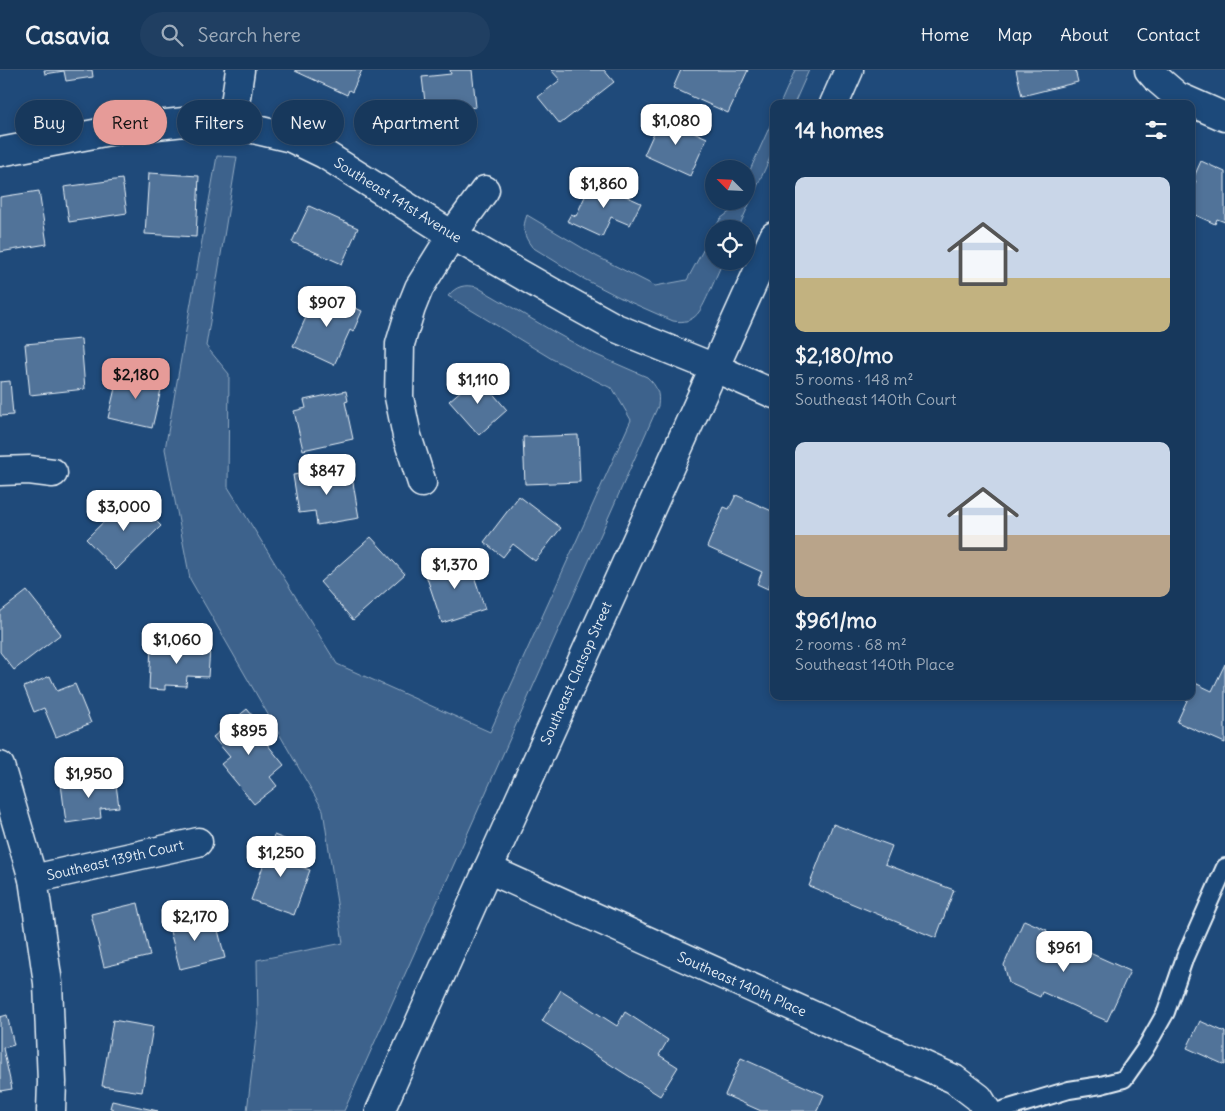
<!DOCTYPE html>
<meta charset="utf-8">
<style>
:root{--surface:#17385c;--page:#203f62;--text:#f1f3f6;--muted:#9eacbb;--line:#365272;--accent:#e69b98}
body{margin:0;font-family:Delius,sans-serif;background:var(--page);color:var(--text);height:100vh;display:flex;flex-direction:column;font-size:19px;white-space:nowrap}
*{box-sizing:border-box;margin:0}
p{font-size:16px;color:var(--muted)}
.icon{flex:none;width:28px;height:28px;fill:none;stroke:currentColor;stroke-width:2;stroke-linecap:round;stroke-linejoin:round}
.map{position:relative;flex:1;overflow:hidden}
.drawer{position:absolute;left:770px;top:30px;width:425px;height:600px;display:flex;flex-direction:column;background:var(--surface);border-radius:10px;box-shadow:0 2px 8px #0003,0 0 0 1px var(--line)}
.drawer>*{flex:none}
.hud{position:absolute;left:15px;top:30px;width:475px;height:45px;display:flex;gap:10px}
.needle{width:32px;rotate:294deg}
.fabs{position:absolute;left:705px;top:90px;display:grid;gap:10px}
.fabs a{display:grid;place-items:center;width:50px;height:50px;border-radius:50%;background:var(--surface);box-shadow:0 2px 8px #0003,0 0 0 1px var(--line);font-size:25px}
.price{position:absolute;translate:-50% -42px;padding:0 11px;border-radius:10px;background:#fff;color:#222;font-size:16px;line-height:32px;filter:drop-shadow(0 1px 2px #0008)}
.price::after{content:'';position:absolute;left:50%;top:30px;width:15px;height:11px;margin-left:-8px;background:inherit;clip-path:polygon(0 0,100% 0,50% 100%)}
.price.selected{background:var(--accent);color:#111}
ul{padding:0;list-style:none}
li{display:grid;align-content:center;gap:10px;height:265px;padding:0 25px}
li span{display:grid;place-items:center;height:155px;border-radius:10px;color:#555}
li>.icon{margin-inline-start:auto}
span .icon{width:90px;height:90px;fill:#fffc;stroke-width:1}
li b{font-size:21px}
h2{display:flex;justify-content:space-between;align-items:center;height:60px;padding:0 25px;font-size:21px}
.tag{padding:0 18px;border-radius:22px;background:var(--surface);box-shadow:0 2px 8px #0003,0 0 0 1px var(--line);font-size:18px;line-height:45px}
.tag.selected{background:var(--accent);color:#111}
header{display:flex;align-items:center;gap:30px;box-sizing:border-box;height:70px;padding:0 25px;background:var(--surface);border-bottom:1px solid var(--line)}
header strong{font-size:24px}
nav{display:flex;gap:28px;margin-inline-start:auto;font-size:18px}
.search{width:350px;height:45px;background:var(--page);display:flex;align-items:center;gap:12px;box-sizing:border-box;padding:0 18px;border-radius:28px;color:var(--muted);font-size:19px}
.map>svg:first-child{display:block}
.green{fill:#3c628c;stroke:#92aac2}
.building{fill:#517399;stroke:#e8f1f8}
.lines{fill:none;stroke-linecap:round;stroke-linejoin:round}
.lane-casing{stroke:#e8f1f8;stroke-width:20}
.street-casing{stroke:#e8f1f8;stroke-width:31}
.secondary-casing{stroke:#e8f1f8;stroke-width:31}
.lane{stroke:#1f4a7a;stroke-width:16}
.street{stroke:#1f4a7a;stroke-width:28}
.secondary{stroke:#1f4a7a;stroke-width:28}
.labels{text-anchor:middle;stroke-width:4;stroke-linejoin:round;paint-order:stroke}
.street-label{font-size:14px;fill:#e8f1f8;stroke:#1f4a7a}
</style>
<header>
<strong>Casavia</strong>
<div class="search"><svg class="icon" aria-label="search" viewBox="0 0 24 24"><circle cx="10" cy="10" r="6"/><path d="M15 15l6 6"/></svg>Search here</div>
<nav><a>Home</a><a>Map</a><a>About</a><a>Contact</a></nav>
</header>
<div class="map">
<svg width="1225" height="1041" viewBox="0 0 1225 1041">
<rect width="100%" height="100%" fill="#1f4a7a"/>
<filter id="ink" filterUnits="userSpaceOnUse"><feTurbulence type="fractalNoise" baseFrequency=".02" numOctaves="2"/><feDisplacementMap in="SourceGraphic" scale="10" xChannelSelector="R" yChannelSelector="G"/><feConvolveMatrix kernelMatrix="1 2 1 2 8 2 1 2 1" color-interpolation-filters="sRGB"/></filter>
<g filter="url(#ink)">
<g class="green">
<path d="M795,0H809L794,34H780Z"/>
<path d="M774,47V79L738,159H715L720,149L732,140L736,131H746V109Z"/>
<path d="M217,86L237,87L206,276L229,304L228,417L337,594L490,662L631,350L613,319L552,289L448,226C456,216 465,214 477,217L554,262L592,283L647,307C657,316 660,323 658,336L344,1041H247L258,950L257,890L343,873L323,740L190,509L165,379Z"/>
<path d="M527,145L596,186L655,216L687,210L714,160V191H723C719,201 714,211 710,221C701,239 697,255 673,251L621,228L584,209L532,177C523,165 522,158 527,145Z"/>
</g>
<g class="building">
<path d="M44,0H92L93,7L66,11L64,1L45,4Z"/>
<path d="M295,0H362L352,22L349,20L347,25L295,1Z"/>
<path d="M450,0H472L476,37L460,39L461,53L428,57L422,7L451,4Z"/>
<path d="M551,0H604L614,12L560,54L538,27L560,10Z"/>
<path d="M681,0H748L728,43L673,18Z"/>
<path d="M1016,0H1075L1078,12L1022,26Z"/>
<path d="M661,47L707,68L690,106L644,85Z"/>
<path d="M1201,91L1225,102V152L1217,149L1215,154L1191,143V121L1196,111L1193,109Z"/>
<path d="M149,103L199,106L196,167L145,164Z"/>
<path d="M122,109L127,143L69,152L64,117Z"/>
<path d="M592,111L641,133L630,155L611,147L602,167L567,151L571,144L576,146Z"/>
<path d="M39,121L47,174L0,182V127Z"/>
<path d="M309,136L358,158L342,194L292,172Z"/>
<path d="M318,221L362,241L353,262L350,260L334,295L293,276Z"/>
<path d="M81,269L85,319L30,325L25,274Z"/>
<path d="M119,301L163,311L152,358L108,348Z"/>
<path d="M478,306L507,340L479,365L449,331Z"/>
<path d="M10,311L13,345L0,346V312Z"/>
<path d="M346,321L348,331L345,332L353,369L303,380L294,341L306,338L304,330Z"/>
<path d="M578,365L580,412L525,414L523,367Z"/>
<path d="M350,395L359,448L317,455L315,441L299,443L293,405L321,401L322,408L338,405L337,398Z"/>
<path d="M131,425L161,456L116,500L86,469Z"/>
<path d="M736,425L774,442V516L770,514L768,519L757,514L762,502L707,477L724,437L729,439Z"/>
<path d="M519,426L561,458L535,491L513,474L503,487L484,472Z"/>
<path d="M371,467L405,504L353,550L320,512Z"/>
<path d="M468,488L485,539L442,553L425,502Z"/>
<path d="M27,521L61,564L14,600L0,582V542Z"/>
<path d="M151,575L210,578L208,607L187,606L186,616L165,615V620L149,619Z"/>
<path d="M1225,594V673L1177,652L1189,626H1191V621L1195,613L1212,621Z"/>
<path d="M50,606L57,621L75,614L91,653L56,667L44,638L34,642L24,617Z"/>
<path d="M247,639L269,665L263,669L284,695L270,707L277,716L254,734L221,694L230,687L213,667Z"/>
<path d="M115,707L119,737L100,739L101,748L66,753L61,714Z"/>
<path d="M833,754L892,776L885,794L954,820L936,868L809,816Z"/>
<path d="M274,765L300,775L293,794L310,800L294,845L251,830Z"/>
<path d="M138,833L150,886L104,897L91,844Z"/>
<path d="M193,843L196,857L216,852L225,888L180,899L167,850Z"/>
<path d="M1024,850L1047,860L1043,867L1070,879L1072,875L1130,901L1107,951L1042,922L1040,927L1009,913L1004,895Z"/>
<path d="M561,920L617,956L625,942L668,970L659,985L678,997L660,1026L542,951Z"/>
<path d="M7,945L14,975L3,978L12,1019L0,1021V947Z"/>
<path d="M113,950L153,957L142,1022L102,1016Z"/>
<path d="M1200,951L1225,962V995L1187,978Z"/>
<path d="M741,988L824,1025L817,1041H761L725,1025Z"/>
<path d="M112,1031L158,1041H113L114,1039L110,1038Z"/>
</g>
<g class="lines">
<g class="lane-casing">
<path id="lane" d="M999,1041L1069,1020L1101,1015L1124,1009L1145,979L1166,942L1185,887L1225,797"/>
</g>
<g class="street-casing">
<g id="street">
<path d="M1149,0L1156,8L1177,26L1225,47"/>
<path d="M232,54L240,0"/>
<path d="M0,82L120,59L184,52L232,54L291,68L324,84L452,165L569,232L616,258L715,298L774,324"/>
<path d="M0,401L29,400L53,403"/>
<path d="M422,413L407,366L399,327L400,274L411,238L419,218L452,165L485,120"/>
<path d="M0,696L33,809L48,913L52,1012L51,1041"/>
<path d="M488,799L954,1009L979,1028L987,1041"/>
<path d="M33,809L198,772"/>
</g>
</g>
<g class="secondary-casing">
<g id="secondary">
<path d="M834,34L849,0"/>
<path d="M380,1041L488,799L774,166"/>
</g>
</g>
<use href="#lane" class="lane"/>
<use href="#street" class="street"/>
<use href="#secondary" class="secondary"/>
</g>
</g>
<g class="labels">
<g class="street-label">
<text transform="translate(398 130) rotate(32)" y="5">Southeast 141st Avenue</text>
<text transform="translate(576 603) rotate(-66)" y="5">Southeast Clatsop Street</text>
<text transform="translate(115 790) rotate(-13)" y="5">Southeast 139th Court</text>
<text transform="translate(742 914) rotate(24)" y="5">Southeast 140th Place</text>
</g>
</g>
</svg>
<div class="fabs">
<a><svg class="needle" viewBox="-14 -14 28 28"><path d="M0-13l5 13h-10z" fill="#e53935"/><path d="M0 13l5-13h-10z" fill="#9eacbb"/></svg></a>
<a><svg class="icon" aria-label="locate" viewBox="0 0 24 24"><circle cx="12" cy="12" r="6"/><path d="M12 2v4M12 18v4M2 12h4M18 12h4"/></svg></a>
</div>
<b class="price" style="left:676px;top:76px">$1,080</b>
<b class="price" style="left:604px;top:139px">$1,860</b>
<b class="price" style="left:327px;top:258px">$907</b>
<b class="price selected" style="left:136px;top:330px">$2,180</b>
<b class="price" style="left:478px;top:335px">$1,110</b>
<b class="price" style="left:327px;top:426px">$847</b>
<b class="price" style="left:124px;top:462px">$3,000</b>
<b class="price" style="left:455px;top:520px">$1,370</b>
<b class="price" style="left:177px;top:595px">$1,060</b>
<b class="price" style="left:249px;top:686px">$895</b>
<b class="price" style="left:89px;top:729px">$1,950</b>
<b class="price" style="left:281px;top:808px">$1,250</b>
<b class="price" style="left:195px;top:872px">$2,170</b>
<b class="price" style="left:1064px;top:903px">$961</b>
<div class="hud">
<a class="tag">Buy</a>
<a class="tag selected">Rent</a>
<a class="tag">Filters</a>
<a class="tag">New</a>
<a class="tag">Apartment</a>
</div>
<section class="drawer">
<h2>14 homes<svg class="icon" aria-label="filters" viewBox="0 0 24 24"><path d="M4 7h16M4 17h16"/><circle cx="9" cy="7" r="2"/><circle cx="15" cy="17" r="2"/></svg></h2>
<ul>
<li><span style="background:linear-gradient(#c9d6e8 65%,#c2b280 0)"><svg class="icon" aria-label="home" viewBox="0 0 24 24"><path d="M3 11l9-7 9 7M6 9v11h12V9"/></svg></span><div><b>$2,180/mo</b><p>5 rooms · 148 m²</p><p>Southeast 140th Court</p></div></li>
<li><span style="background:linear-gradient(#c9d6e8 60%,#b9a48a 0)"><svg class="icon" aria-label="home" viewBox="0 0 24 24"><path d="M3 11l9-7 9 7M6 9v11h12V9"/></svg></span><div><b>$961/mo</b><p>2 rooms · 68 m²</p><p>Southeast 140th Place</p></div></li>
</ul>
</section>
</div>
